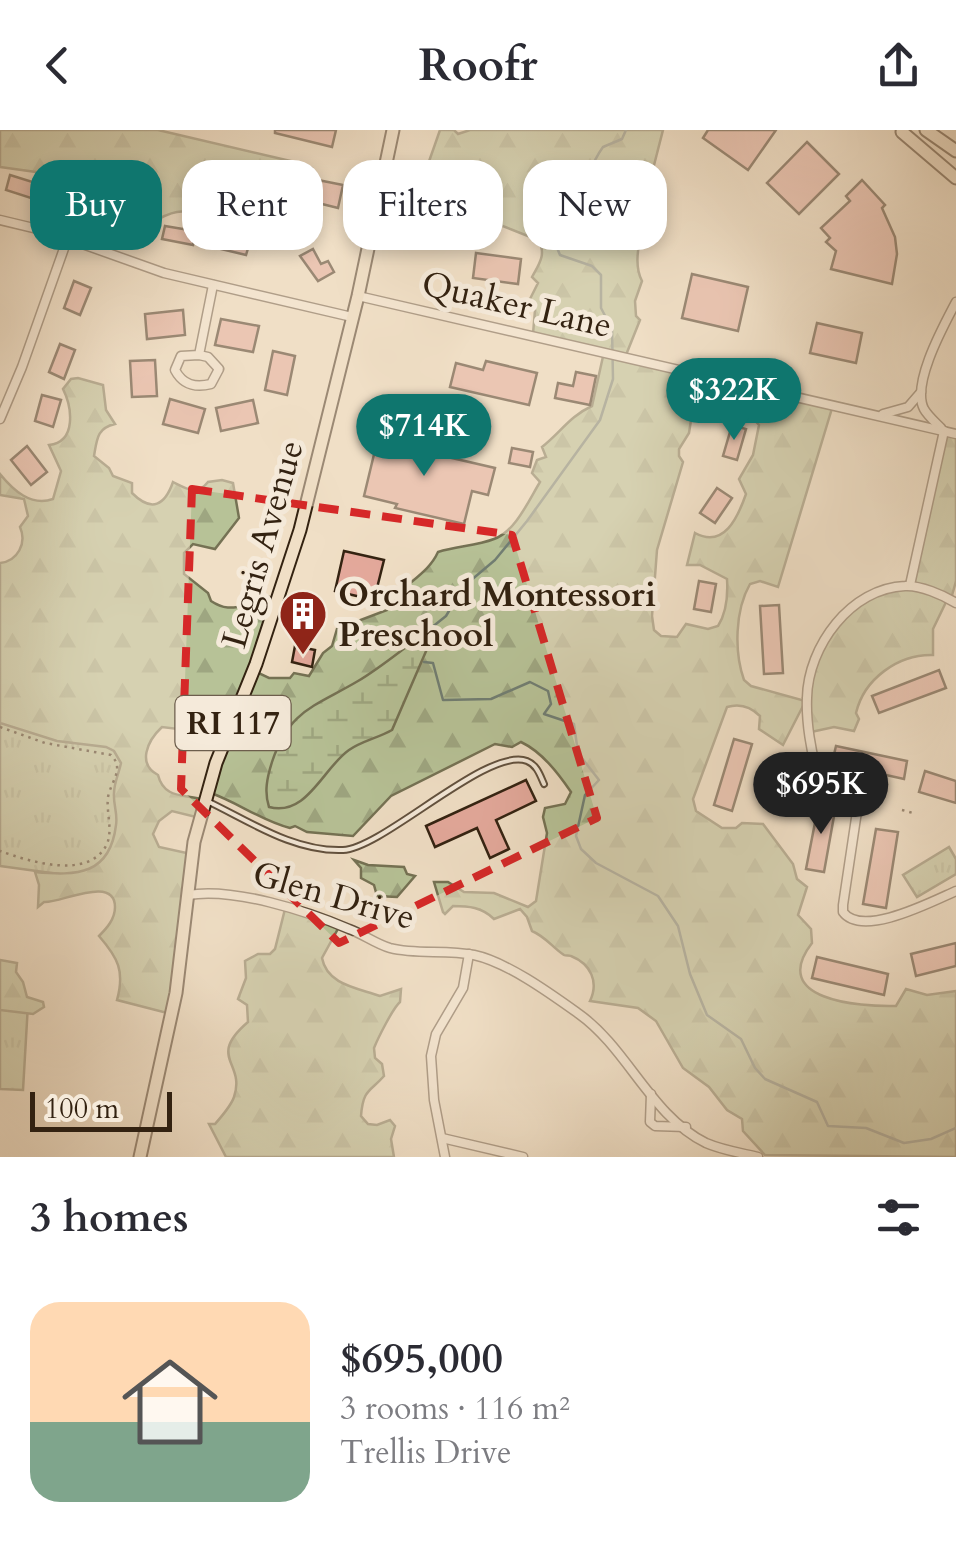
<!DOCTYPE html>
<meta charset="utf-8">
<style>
:root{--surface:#fff;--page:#f2f2f3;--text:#2b2b33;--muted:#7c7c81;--line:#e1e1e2;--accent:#0f766e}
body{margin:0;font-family:Cardo,serif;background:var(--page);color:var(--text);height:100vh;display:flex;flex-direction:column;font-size:38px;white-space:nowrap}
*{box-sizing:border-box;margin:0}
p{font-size:32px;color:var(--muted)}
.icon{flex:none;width:55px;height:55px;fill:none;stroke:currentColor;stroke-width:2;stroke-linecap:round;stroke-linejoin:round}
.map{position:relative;height:1027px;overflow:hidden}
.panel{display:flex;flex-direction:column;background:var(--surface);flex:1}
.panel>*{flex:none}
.banner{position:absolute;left:30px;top:30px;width:898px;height:90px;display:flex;gap:20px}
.scale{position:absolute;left:30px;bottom:25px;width:142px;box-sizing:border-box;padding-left:10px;border:5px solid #321;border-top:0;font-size:28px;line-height:35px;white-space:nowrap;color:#321;-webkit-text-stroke:8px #f5eada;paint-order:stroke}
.price{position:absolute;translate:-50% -85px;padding:0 22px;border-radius:35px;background:var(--accent);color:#fff;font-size:32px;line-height:65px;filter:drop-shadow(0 2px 5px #0008)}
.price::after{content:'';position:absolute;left:50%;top:60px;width:30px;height:22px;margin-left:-15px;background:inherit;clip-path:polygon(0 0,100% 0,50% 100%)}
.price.on{background:#222;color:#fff}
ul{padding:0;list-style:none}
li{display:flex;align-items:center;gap:30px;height:250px;padding:0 30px}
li+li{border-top:2px solid var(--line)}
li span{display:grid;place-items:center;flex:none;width:280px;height:200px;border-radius:30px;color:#555}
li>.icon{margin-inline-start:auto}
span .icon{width:120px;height:120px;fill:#fffc;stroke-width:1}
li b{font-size:42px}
h2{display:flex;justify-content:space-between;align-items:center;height:120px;padding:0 30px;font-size:42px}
.chip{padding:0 35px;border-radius:30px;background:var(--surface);box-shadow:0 5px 15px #0003;font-size:35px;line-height:90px}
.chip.on{background:var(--accent);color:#fff}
header{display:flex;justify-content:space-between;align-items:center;height:130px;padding:0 30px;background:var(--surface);font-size:45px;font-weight:700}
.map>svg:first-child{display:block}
.grass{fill:url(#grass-tufts);stroke:#757254;stroke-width:2.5}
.forest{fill:url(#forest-firs);stroke:#757254;stroke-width:2.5}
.wetland{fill:url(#wetland-marsh);stroke:#757254;stroke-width:2.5}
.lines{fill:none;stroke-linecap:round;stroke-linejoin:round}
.stream{stroke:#717e73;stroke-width:2.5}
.building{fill:#e4a99c;stroke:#321;stroke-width:2.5}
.lane-casing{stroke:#62513e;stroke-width:8}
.street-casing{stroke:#62513e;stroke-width:11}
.primary-casing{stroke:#321;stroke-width:15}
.path{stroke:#321;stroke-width:2.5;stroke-dasharray:2.5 5;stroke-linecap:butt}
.lane{stroke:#f5eada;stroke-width:4}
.street{stroke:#f5eada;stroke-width:8}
.primary{stroke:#f0dfc6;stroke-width:11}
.marked{fill:none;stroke:#d62828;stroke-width:8;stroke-dasharray:20 12;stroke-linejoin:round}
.labels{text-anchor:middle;stroke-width:10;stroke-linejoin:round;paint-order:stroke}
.shield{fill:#f5eada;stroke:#6d5e4d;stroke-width:2.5}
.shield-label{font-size:32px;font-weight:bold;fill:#321}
.street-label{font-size:35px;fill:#321;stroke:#f5eada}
.poi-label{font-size:35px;font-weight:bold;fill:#321;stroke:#f5eada;text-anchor:start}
</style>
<header><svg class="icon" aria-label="back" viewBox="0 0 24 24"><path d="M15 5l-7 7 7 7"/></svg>Roofr<svg class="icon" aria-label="share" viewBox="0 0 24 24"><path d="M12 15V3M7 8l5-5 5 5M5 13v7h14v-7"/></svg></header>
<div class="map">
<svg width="956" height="1027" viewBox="0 0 956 1027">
<defs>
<pattern id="grass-tufts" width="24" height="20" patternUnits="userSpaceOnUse" patternTransform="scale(2.5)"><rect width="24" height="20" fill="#b7c297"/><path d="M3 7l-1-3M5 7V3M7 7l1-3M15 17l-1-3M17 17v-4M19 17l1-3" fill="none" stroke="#9ea681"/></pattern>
<pattern id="forest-firs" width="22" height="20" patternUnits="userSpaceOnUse" patternTransform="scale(2.5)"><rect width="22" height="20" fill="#b7c297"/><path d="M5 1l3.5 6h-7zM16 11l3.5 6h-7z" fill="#9ea681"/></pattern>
<pattern id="wetland-marsh" width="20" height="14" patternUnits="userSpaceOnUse" patternTransform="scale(2.5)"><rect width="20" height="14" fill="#b7c297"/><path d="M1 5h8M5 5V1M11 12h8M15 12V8" fill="none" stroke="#9ea681"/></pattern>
</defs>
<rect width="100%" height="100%" fill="#f0dfc6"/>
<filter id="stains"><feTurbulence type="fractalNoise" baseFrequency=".002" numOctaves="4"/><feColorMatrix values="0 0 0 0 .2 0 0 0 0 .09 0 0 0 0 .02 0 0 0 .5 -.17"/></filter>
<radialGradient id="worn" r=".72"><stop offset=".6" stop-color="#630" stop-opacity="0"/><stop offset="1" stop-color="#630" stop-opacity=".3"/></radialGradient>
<g class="grass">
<path d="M0,549L142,588L110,751L0,736Z"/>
<path d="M949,717L956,729V744L917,767L903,745Z"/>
<path d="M0,871L28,874L23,960L0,959Z"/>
</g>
<g class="forest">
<path d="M0,0H158L299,33L312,38V52L306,56L304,74L289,76L283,99L266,98L260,104L246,91L235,95L210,89L203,94C188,72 166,84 150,94C144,71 131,70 110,68C102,47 68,35 51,51L43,43L0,37Z"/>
<path d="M440,0H454L458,4L470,0H663L653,39L645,50L648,57C643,67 647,69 646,79C643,102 631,130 642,151L635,171L636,186L640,190L626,225L705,246L694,271L689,303L679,319V326L683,332L657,420L652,486L654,500L661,506L677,507L686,494L708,499L718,496C727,482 728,465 727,449L700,435H687L695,403C724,419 738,387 746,364L739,349L753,325L759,295L751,286L732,281L736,253L833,275L778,457L760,451L750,454C735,480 734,522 744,550L751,556L805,571L821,512L870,464L907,454L943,301L956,304V451L951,469L947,470L933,499V525C898,524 864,549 856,583L859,589L854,601L834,597L811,602L804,574L783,615L759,599L760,586C751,577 740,573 727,577L693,669L696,681L722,698H736L742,693L763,694L793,734L797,749L807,757L798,785L811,799L812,813C768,870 859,877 896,876L906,859L927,865L956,861V1027L765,1025L743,1001L742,989L727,980L709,957L683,938L656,891L638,878L590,871C599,852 591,834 571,826C569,825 566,826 564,825C552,817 546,807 532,801L527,787L520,779L494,789C482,777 468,776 453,776L445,784L443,782L434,752H448L464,762L494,763L528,777L536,771L547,703L543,687L545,678L565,674L571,662C558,643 542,622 521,612L512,617L495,614L391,666L353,706L307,702L295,696L290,698C261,691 238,672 208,662L224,603L195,589L184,592L178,599L162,597C147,611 137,634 158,645C164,669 184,664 204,670L200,688L172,681L159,691L153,704L159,717L191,724L171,884L117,870C125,841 118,828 99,806C107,798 115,789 115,777C115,744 59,774 44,772L38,777L39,755L35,742C77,746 110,745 116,695C118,684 113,674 114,663C114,653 119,643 121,633L114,621L106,617L57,611L0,593V433C18,431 27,413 20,397L28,386L24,369L0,365V344C13,360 31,377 53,369L61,341L49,315C77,312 72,277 63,259L71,249L78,248L103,255L106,280L115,294C97,298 97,309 94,326L109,338L113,346L132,353V363C152,383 165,375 173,352C187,359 197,366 208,352L222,350L233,353L239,388L215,419L193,414L184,423V444L208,463L211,471C223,479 232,479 246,475L252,463L274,468L252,540L269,548H290L294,543L309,546L323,523L332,516L337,499L387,480C397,456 427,447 438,422C457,416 476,416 494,409C515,402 529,370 540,352L532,343L537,330L546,327L542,317C560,303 570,286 592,276L604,222L533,204L535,180L530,169L538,153L532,147C539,134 547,124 538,110L480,87L474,99L426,40Z"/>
<path d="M354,730L368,735L404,737L407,744L415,746L397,767L377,766L374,755L361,748V738Z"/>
<path d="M285,779L340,795L322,828C327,855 358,858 380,866L401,859L400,872C393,878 378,908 374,918L375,928L382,934L384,946C370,962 363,959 361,986L368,994L377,995L390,990L395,996L391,1009L394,1027H226L209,994H215C222,986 231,976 234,967C246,932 206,928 248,892L247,875L238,869L246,848L245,831L258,824H270L275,819Z"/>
<path d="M0,830L17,833L16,842L23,852L27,867L43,872L44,877L33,884L0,880Z"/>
</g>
<path class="wetland" d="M421,506L430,512L392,600C378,608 362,611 349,620C323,638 307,687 269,677C264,662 267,648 272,632C289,580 314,577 358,551C380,538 400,521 421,506Z"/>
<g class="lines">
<g class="stream">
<path d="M421,506L446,486L463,457L495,430L527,391L600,290L613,249L612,199L601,178V145L592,136L560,125L555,113V88C589,67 583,44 603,17L622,9L626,0"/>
<path d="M424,532L433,533L443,570L491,569L530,552L548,561L551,574L544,584L574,594L578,623L599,650L585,665L576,706L581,719L596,733L658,766L678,796L690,844L707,885L741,909L755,938L765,949L817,972L828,996L866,998L904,1013L931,1009L956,998"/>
</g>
</g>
<g class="building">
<path d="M275,0H336L332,17L275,3Z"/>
<path d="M708,0H776L748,40L703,8Z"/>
<path d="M807,12L839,44L799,84L767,53Z"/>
<path d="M10,45L39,54L34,69L6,60Z"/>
<path d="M318,50L343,55L338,78L314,72Z"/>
<path d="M862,50L885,75L882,78L895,107L897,124L892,154L831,139L836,121L826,112L830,108L821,98L850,71L846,66Z"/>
<path d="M68,63L101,69L100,74L138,83L134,100L108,94L110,88L65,79Z"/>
<path d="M165,96L195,101L193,115L162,109Z"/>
<path d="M219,107L249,115L246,125L217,118Z"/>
<path d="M313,119L321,134L328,131L334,142L318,151L300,126Z"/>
<path d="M476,123L521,129L518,154L473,148Z"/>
<path d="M692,144L748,157L738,201L682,188Z"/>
<path d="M74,151L91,158L80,185L64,178Z"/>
<path d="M183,180L185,205L147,209L145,184Z"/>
<path d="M221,189L259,196L253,222L215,215Z"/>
<path d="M817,193L862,203L856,233L810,223Z"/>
<path d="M60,214L75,220L64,249L49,242Z"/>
<path d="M273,221L295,226L287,265L265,260Z"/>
<path d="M155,230L157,266L132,267L130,231Z"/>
<path d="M486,231L537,243L529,275L450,257L456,233L483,240Z"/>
<path d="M576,242L596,246L590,275L555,268L558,253L573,256Z"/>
<path d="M42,265L61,270L53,297L35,291Z"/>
<path d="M170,269L205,279L198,303L163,294Z"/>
<path d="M253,270L258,293L221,301L216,278Z"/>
<path d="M382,291L403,295L400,316L495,338L488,365L472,361L464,394L395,378L397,374L364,366Z"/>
<path d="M732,295L746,299L737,330L723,326Z"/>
<path d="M27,316L47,342L31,355L11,330Z"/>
<path d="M512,318L533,322L530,337L509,333Z"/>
<path d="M717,358L732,368L715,393L700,383Z"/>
<path d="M344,421L384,430L374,470L335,461Z"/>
<path d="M699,451L716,454L711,482L694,479Z"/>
<path d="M779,475L783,543L764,544L760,476Z"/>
<path d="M295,516L315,520L312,537L292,532Z"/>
<path d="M939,540L946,558L879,583L872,566Z"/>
<path d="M734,609L752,614L732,681L714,675Z"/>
<path d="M836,616L907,631L904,649L832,633Z"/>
<path d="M925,641L956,651V673L919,662Z"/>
<path d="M526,650L536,671L496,690L509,719L490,728L477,698L435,717L426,696Z"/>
<path d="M819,672L836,675L824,742L806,739Z"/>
<path d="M876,699L898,702L886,778L863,774Z"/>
<path d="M956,813V836L916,846L911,824Z"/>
<path d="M817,827L888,844L884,865L812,848Z"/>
</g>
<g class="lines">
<g class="lane-casing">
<path id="lane" d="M207,671C249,691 294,722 343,720C384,718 488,616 527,631C537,635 540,645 544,654"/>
</g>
<g class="street-casing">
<g id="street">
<path d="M0,90L46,101L164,143L352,187"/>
<path d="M358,166L956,304"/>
<path d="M199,225L208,227L219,239L211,254C195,258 183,255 175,240L181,226L199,225L213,155"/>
<path d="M883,284L908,277L921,262"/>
<path d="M0,289L22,237L67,110"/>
<path d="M941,298C935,292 928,286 924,279C911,254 944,195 956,172"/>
<path d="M910,455L944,301"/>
<path d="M956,473C943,465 920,455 905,456C851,458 808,516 807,568C806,592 811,622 818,645L823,653L859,668L843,775V782C862,808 931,772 956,761"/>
<path d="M188,765C233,757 307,781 349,799C363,804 376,814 390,818C417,825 446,819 474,825C507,832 551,864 579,884C628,919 651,986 706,1013C722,1020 741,1023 758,1027"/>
<path d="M651,964L650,992L655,996L686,997"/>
<path d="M442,1008L523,1027"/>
<path d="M445,1027L434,970L431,926L436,904L463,858L469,824"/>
</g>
</g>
<g class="primary-casing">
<g id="primary">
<path d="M926,0L956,21"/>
<path d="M902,2L956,48"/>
<path d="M140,1027L176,863L194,712L216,633L256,534L300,400L358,166L393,0"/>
</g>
</g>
<g class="path">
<path d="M0,597L45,613L111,625C125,639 111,651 108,667C106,682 113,699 107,714C89,751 28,731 0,721"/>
<path d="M902,680L913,683"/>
</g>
<use href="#lane" class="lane"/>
<use href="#street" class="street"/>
<use href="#primary" class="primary"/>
</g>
<path d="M0 0H956V1027H0ZM192,359L512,405L597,688L339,813L181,659Z" fill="#f0dfc6" fill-opacity=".55" fill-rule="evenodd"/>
<path class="marked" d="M192,359L512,405L597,688L339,813L181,659Z"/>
<defs>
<g id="building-pin" transform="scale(2.5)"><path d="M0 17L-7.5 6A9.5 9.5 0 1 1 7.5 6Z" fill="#8f2418" stroke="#f5eada"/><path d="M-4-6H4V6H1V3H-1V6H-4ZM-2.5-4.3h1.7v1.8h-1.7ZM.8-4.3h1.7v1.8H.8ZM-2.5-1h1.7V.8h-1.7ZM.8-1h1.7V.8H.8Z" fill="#fff"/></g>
</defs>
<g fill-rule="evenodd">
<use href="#building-pin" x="303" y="484"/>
</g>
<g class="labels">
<rect class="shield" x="175.5" y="566" width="115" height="54" rx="8"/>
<g class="shield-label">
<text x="233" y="604">RI 117</text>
</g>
<g class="street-label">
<text transform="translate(517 174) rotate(13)" y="12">Quaker Lane</text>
<text transform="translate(262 414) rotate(-74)" y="12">Legris Avenue</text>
<text transform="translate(334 765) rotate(16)" y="12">Glen Drive</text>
</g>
<g class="poi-label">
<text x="338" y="476">Orchard Montessori<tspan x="338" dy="40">Preschool</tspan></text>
</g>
</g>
<rect width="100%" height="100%" filter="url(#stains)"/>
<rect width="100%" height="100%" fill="url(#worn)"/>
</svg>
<div class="scale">100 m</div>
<b class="price" style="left:734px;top:313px">$322K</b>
<b class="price" style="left:424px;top:349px">$714K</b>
<b class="price on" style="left:821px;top:707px">$695K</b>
<div class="banner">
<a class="chip on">Buy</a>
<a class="chip">Rent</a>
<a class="chip">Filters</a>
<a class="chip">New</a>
</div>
</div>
<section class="panel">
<h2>3 homes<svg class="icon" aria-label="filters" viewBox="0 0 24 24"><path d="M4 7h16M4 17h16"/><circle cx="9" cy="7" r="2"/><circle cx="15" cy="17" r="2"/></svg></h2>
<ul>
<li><span style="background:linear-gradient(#ffd9b3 60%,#7fa58c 0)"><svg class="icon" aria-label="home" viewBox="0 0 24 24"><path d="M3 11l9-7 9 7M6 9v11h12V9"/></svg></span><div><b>$695,000</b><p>3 rooms · 116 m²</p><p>Trellis Drive</p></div></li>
</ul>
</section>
